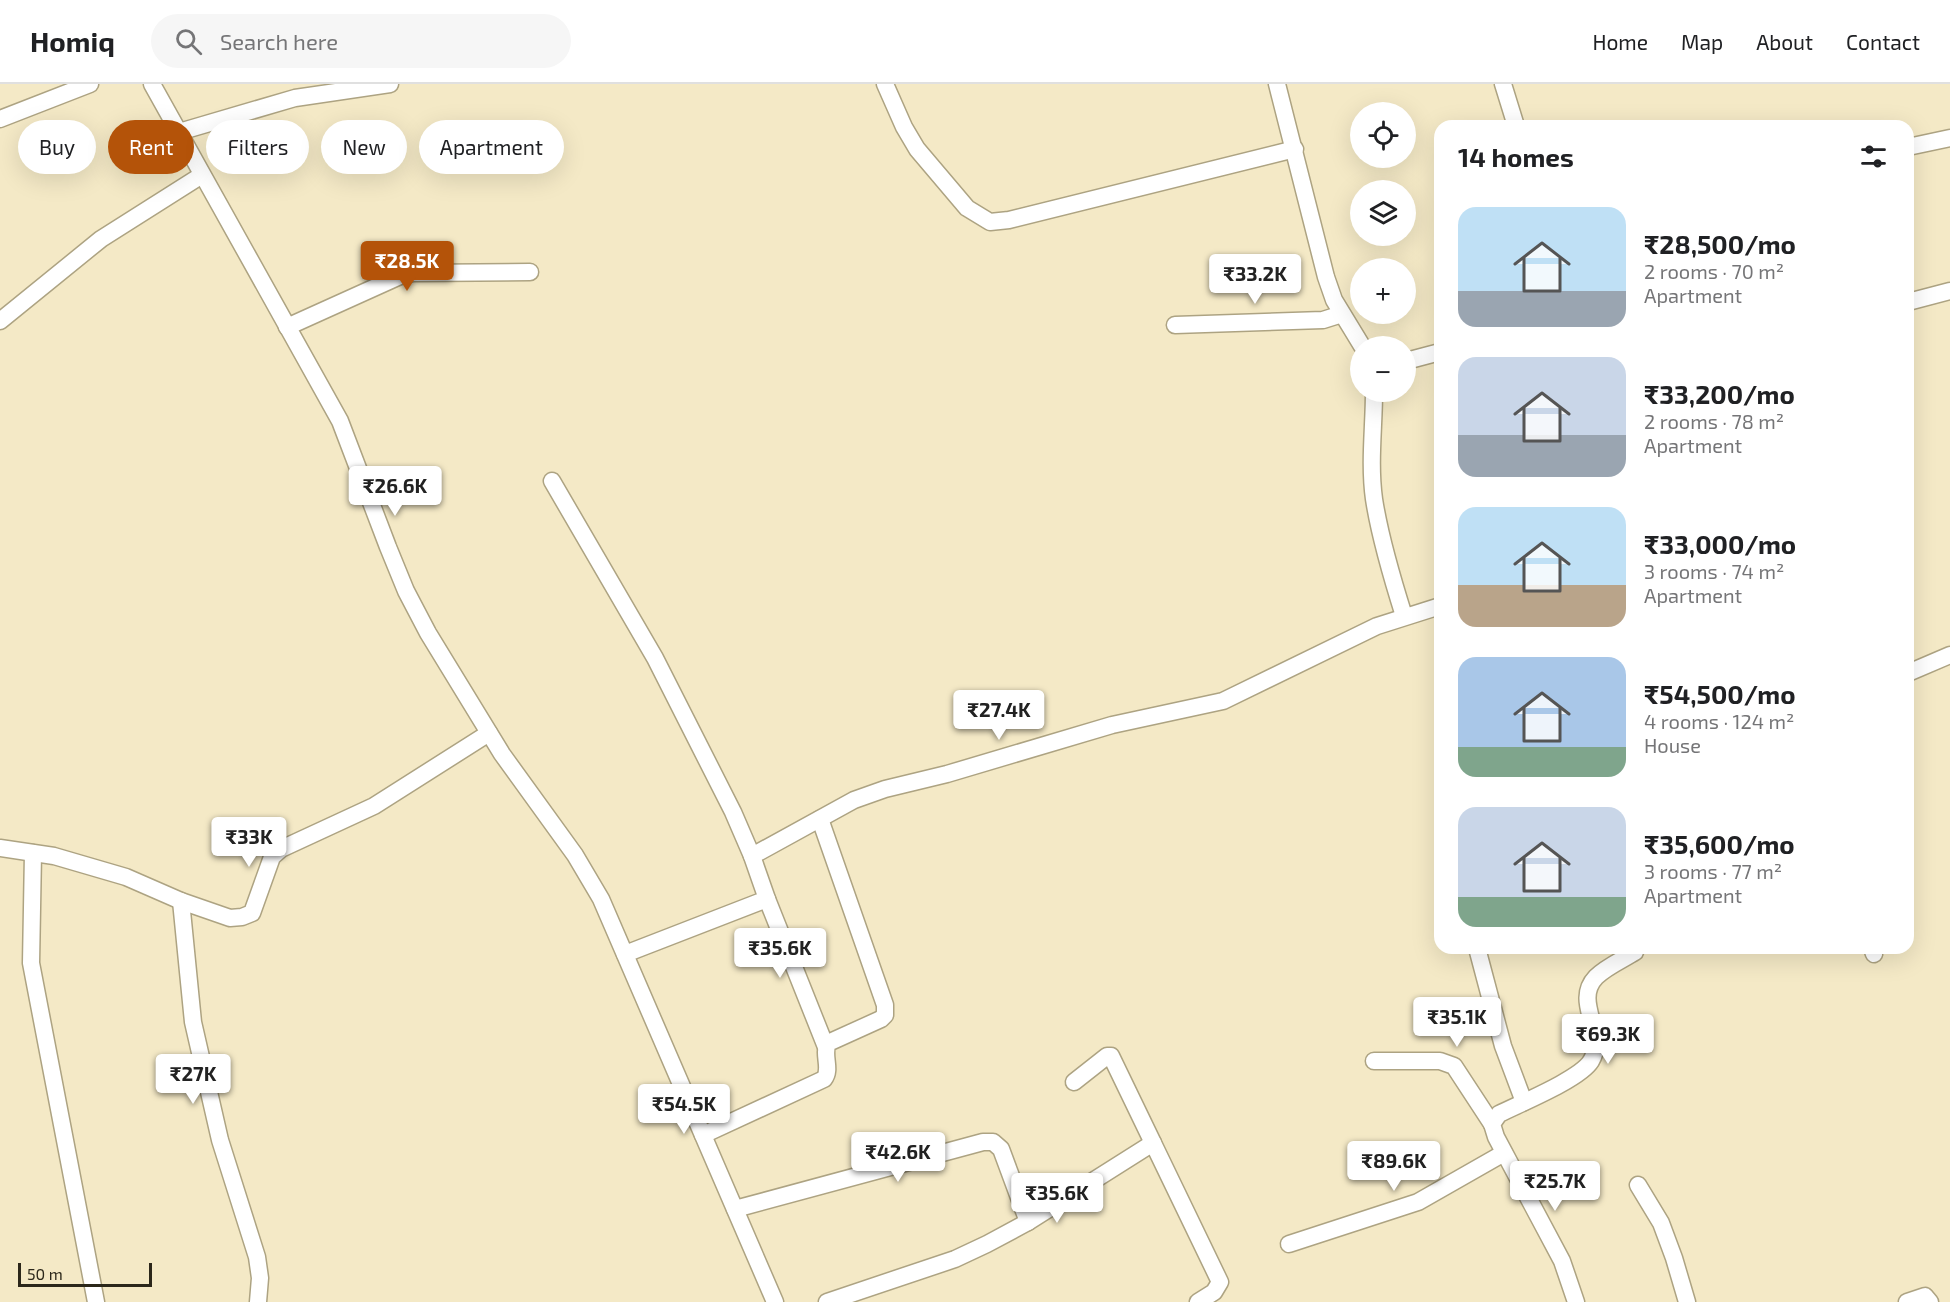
<!DOCTYPE html>
<meta charset="utf-8">
<style>
:root{--surface:#fff;--page:#f6f6f6;--text:#202124;--muted:#757577;--line:#e0e0e0;--accent:#b45309}
body{margin:0;font-family:"Exo 2",sans-serif;background:var(--page);color:var(--text);height:100vh;display:flex;flex-direction:column;font-size:22px;white-space:nowrap}
*{box-sizing:border-box;margin:0}
p{font-size:20px;color:var(--muted)}
.icon{flex:none;width:33px;height:33px;fill:none;stroke:currentColor;stroke-width:2;stroke-linecap:round;stroke-linejoin:round}
.map{position:relative;flex:1;overflow:hidden}
.details{position:absolute;left:1434px;top:36px;width:480px;height:834px;display:flex;flex-direction:column;background:var(--surface);border-radius:18px;box-shadow:0 6px 24px #0002}
.details>*{flex:none}
.banner{position:absolute;left:18px;top:36px;width:570px;height:54px;display:flex;gap:12px}
.controls{position:absolute;left:1350px;top:18px;display:grid;gap:12px}
.controls a{display:grid;place-items:center;width:66px;height:66px;border-radius:50%;background:var(--surface);box-shadow:0 6px 24px #0002;font-size:30px}
.scale{position:absolute;left:18px;bottom:15px;width:134px;box-sizing:border-box;padding-left:6px;border:3px solid #2b271a;border-top:0;font-size:16px;line-height:21px;white-space:nowrap;color:#2b271a;-webkit-text-stroke:4px #f4e9c6;paint-order:stroke}
.price{position:absolute;translate:-50% -51px;padding:0 14px;border-radius:6px;background:#fff;color:#222;font-size:20px;line-height:39px;filter:drop-shadow(0 2px 3px #0008)}
.price::after{content:'';position:absolute;left:50%;top:36px;width:18px;height:14px;margin-left:-9px;background:inherit;clip-path:polygon(0 0,100% 0,50% 100%)}
.price.active{background:var(--accent);color:#fff}
ul{padding:0;list-style:none}
li{display:flex;align-items:center;gap:18px;height:150px;padding:0 24px}
li span{display:grid;place-items:center;flex:none;width:168px;height:120px;border-radius:18px;color:#555}
li>.icon{margin-inline-start:auto}
span .icon{width:72px;height:72px;fill:#fffc;stroke-width:1}
li b{font-size:26px}
h2{display:flex;justify-content:space-between;align-items:center;height:72px;padding:0 24px;font-size:26px}
.tag{padding:0 21px;border-radius:27px;background:var(--surface);box-shadow:0 6px 24px #0002;font-size:21px;line-height:54px}
.tag.active{background:var(--accent);color:#fff}
header{display:flex;align-items:center;gap:36px;box-sizing:border-box;height:84px;padding:0 30px;background:var(--surface);border-bottom:2px solid var(--line)}
header strong{font-size:28px}
nav{display:flex;gap:33px;margin-inline-start:auto;font-size:21px}
.search{width:420px;height:54px;background:var(--page);display:flex;align-items:center;gap:15px;box-sizing:border-box;padding:0 21px;border-radius:33px;color:var(--muted);font-size:22px}
.map>svg:first-child{display:block}
.lines{fill:none;stroke-linecap:round;stroke-linejoin:round}
.street-casing{stroke:#ada382;stroke-width:19}
.street{stroke:#fff;stroke-width:16}
</style>
<header>
<strong>Homiq</strong>
<div class="search"><svg class="icon" aria-label="search" viewBox="0 0 24 24"><circle cx="10" cy="10" r="6"/><path d="M15 15l6 6"/></svg>Search here</div>
<nav><a>Home</a><a>Map</a><a>About</a><a>Contact</a></nav>
</header>
<div class="map">
<svg width="1950" height="1218" viewBox="0 0 1950 1218">
<rect width="100%" height="100%" fill="#f4e9c6"/>
<g class="lines">
<g class="street-casing">
<g id="street">
<path d="M152,0L340,337L388,463L406,507L428,549L502,670L575,771L601,815L775,1218"/>
<path d="M885,0L904,43L917,65L967,124L990,138L1009,136L1295,65"/>
<path d="M1277,0L1326,193L1334,216L1362,262"/>
<path d="M1503,0L1516,42"/>
<path d="M0,35L90,0"/>
<path d="M179,48L295,14L390,0"/>
<path d="M1908,63L1950,54"/>
<path d="M1908,218L1950,207"/>
<path d="M0,237L101,155L202,91"/>
<path d="M1175,241L1323,236L1342,230"/>
<path d="M287,243L400,192L413,189L530,188"/>
<path d="M1406,277L1440,268"/>
<path d="M1374,308C1374,343 1369,379 1374,415C1380,454 1392,494 1404,532"/>
<path d="M552,397L655,574L733,728L752,772"/>
<path d="M1908,589L1950,571"/>
<path d="M0,764L54,772L126,793L181,817L230,834L242,833L252,829L272,773L281,765L374,722L489,649"/>
<path d="M33,769L31,879L96,1218"/>
<path d="M767,815L826,963"/>
<path d="M181,817L193,938L220,1056L257,1173L260,1194L258,1218"/>
<path d="M1477,864L1503,962L1524,1018"/>
<path d="M1872,864L1874,870"/>
<path d="M625,870L767,815L752,772L854,716L885,705L947,690L1112,641L1223,617L1377,542L1440,522"/>
<path d="M1374,977H1440L1454,982L1492,1040"/>
<path d="M1074,998L1107,972H1111L1153,1059"/>
<path d="M703,1051L824,995C832,985 822,971 828,959L881,935L885,931V921L820,735"/>
<path d="M1638,1101L1661,1139L1674,1174L1687,1218"/>
<path d="M735,1125L983,1058H993L1001,1065L1028,1138"/>
<path d="M1289,1160L1418,1118L1504,1069"/>
<path d="M827,1218L955,1175L987,1160L1028,1138L1153,1059L1220,1198L1214,1208L1198,1218"/>
<path d="M1576,1218L1562,1177L1496,1053L1492,1040L1499,1030C1521,1019 1580,995 1591,977C1608,949 1572,918 1596,893C1606,883 1622,876 1635,868"/>
<path d="M1907,1218L1925,1212L1930,1218"/>
</g>
</g>
<use href="#street" class="street"/>
</g>
</svg>
<div class="controls">
<a><svg class="icon" aria-label="locate" viewBox="0 0 24 24"><circle cx="12" cy="12" r="6"/><path d="M12 2v4M12 18v4M2 12h4M18 12h4"/></svg></a>
<a><svg class="icon" aria-label="layers" viewBox="0 0 24 24"><path d="M12 4l9 5-9 5-9-5zM3 14l9 5 9-5"/></svg></a>
<a>+</a>
<a>−</a>
</div>
<div class="scale">50 m</div>
<b class="price active" style="left:407px;top:208px">₹28.5K</b>
<b class="price" style="left:1255px;top:221px">₹33.2K</b>
<b class="price" style="left:395px;top:433px">₹26.6K</b>
<b class="price" style="left:999px;top:657px">₹27.4K</b>
<b class="price" style="left:249px;top:784px">₹33K</b>
<b class="price" style="left:780px;top:895px">₹35.6K</b>
<b class="price" style="left:1457px;top:964px">₹35.1K</b>
<b class="price" style="left:1608px;top:981px">₹69.3K</b>
<b class="price" style="left:193px;top:1021px">₹27K</b>
<b class="price" style="left:684px;top:1051px">₹54.5K</b>
<b class="price" style="left:898px;top:1099px">₹42.6K</b>
<b class="price" style="left:1394px;top:1108px">₹89.6K</b>
<b class="price" style="left:1555px;top:1128px">₹25.7K</b>
<b class="price" style="left:1057px;top:1140px">₹35.6K</b>
<div class="banner">
<a class="tag">Buy</a>
<a class="tag active">Rent</a>
<a class="tag">Filters</a>
<a class="tag">New</a>
<a class="tag">Apartment</a>
</div>
<section class="details">
<h2>14 homes<svg class="icon" aria-label="filters" viewBox="0 0 24 24"><path d="M4 7h16M4 17h16"/><circle cx="9" cy="7" r="2"/><circle cx="15" cy="17" r="2"/></svg></h2>
<ul>
<li><span style="background:linear-gradient(#bfe0f5 70%,#9aa5b1 0)"><svg class="icon" aria-label="home" viewBox="0 0 24 24"><path d="M3 11l9-7 9 7M6 9v11h12V9"/></svg></span><div><b>₹28,500/mo</b><p>2 rooms · 70 m²</p><p>Apartment</p></div></li>
<li><span style="background:linear-gradient(#c9d6e8 65%,#9aa5b1 0)"><svg class="icon" aria-label="home" viewBox="0 0 24 24"><path d="M3 11l9-7 9 7M6 9v11h12V9"/></svg></span><div><b>₹33,200/mo</b><p>2 rooms · 78 m²</p><p>Apartment</p></div></li>
<li><span style="background:linear-gradient(#bfe0f5 65%,#b9a48a 0)"><svg class="icon" aria-label="home" viewBox="0 0 24 24"><path d="M3 11l9-7 9 7M6 9v11h12V9"/></svg></span><div><b>₹33,000/mo</b><p>3 rooms · 74 m²</p><p>Apartment</p></div></li>
<li><span style="background:linear-gradient(#a9c7e8 75%,#7fa58c 0)"><svg class="icon" aria-label="home" viewBox="0 0 24 24"><path d="M3 11l9-7 9 7M6 9v11h12V9"/></svg></span><div><b>₹54,500/mo</b><p>4 rooms · 124 m²</p><p>House</p></div></li>
<li><span style="background:linear-gradient(#c9d6e8 75%,#7fa58c 0)"><svg class="icon" aria-label="home" viewBox="0 0 24 24"><path d="M3 11l9-7 9 7M6 9v11h12V9"/></svg></span><div><b>₹35,600/mo</b><p>3 rooms · 77 m²</p><p>Apartment</p></div></li>
</ul>
</section>
</div>
